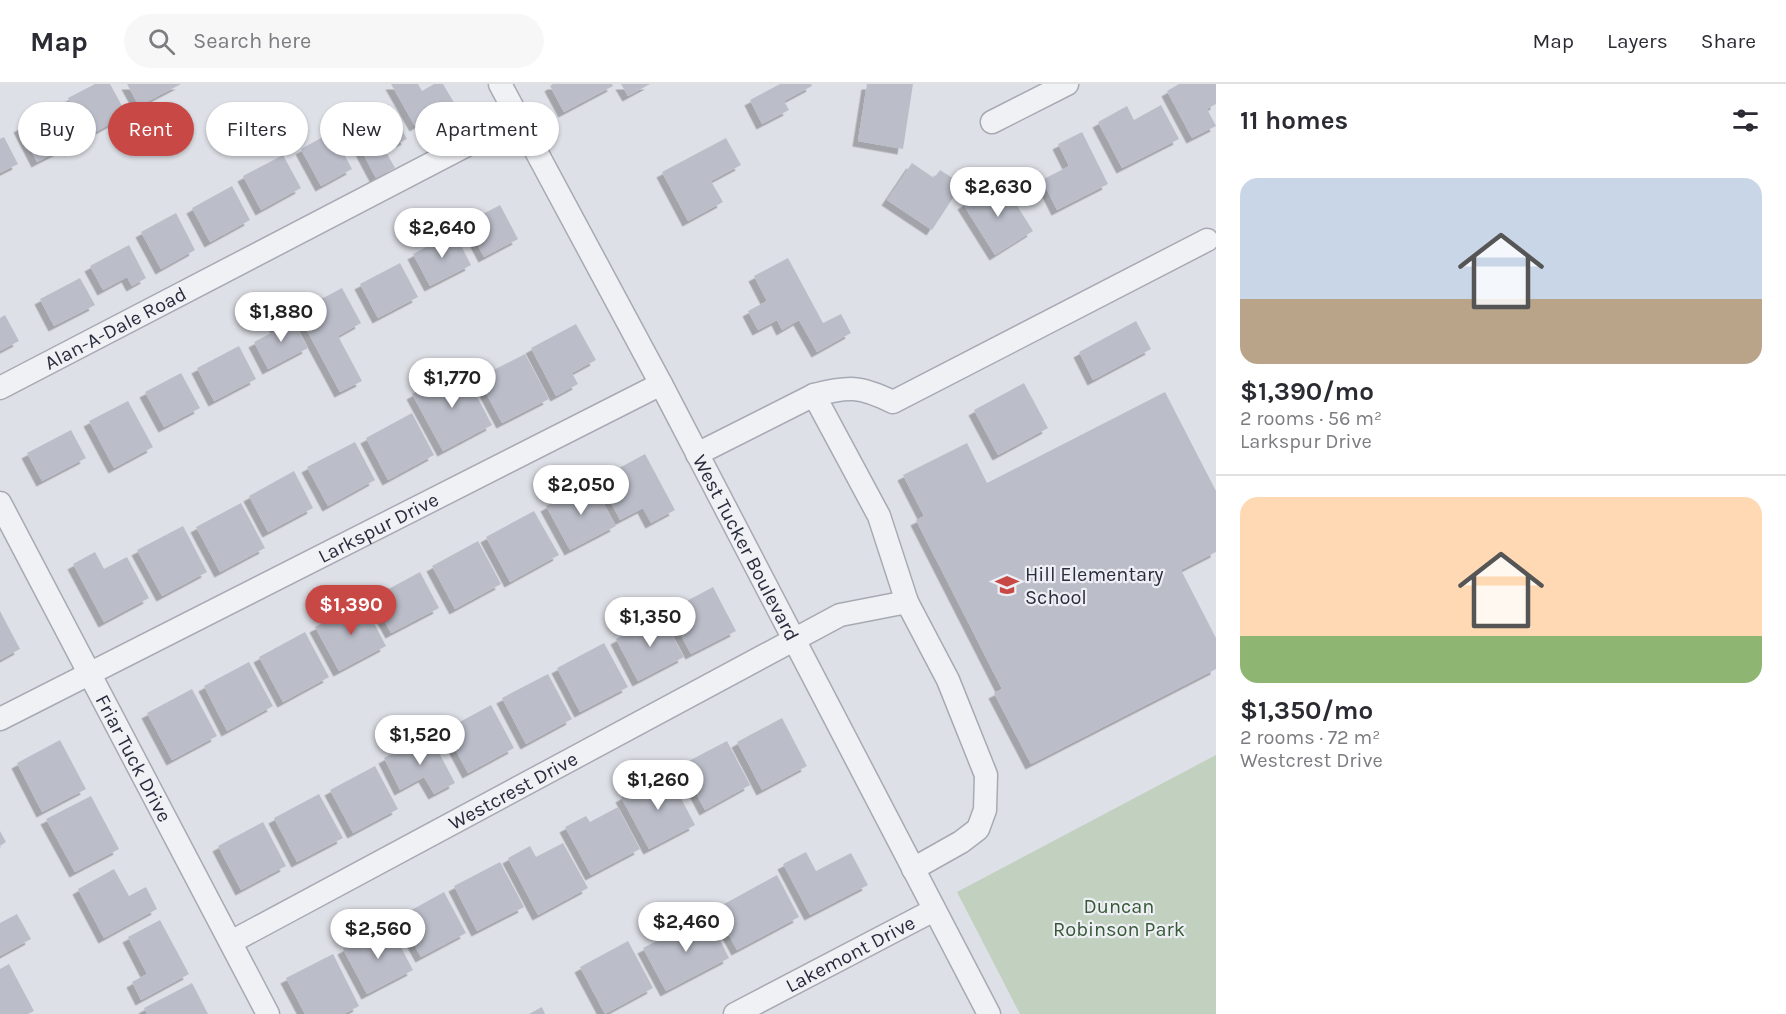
<!DOCTYPE html>
<meta charset="utf-8">
<style>
:root{--surface:#fff;--page:#f7f7f7;--text:#2b2b33;--muted:#7c7c81;--line:#e1e1e2;--accent:#c84846}
body{margin:0;font-family:Karla,sans-serif;background:var(--page);color:var(--text);height:100vh;display:flex;flex-direction:column;font-size:22px;white-space:nowrap}
*{box-sizing:border-box;margin:0}
p{font-size:20px;color:var(--muted)}
.icon{flex:none;width:33px;height:33px;fill:none;stroke:currentColor;stroke-width:2;stroke-linecap:round;stroke-linejoin:round}
.map{position:relative;flex:1;overflow:hidden}
.sheet{display:flex;flex-direction:column;background:var(--surface);width:570px}
.sheet>*{flex:none}
.hud{position:absolute;left:18px;top:18px;width:570px;height:54px;display:flex;gap:12px}
.price{position:absolute;translate:-50% -51px;padding:0 14px;border-radius:21px;background:#fff;color:#222;font-size:20px;line-height:39px;filter:drop-shadow(0 2px 3px #0008)}
.price::after{content:'';position:absolute;left:50%;top:36px;width:18px;height:14px;margin-left:-9px;background:inherit;clip-path:polygon(0 0,100% 0,50% 100%)}
.price.on{background:var(--accent);color:#fff}
ul{padding:0;list-style:none}
li{display:grid;align-content:center;gap:12px;height:318px;padding:0 24px}
li+li{border-top:2px solid var(--line)}
li span{display:grid;place-items:center;height:186px;border-radius:18px;color:#555}
li>.icon{margin-inline-start:auto}
span .icon{width:108px;height:108px;fill:#fffc;stroke-width:1}
li b{font-size:26px}
h2{display:flex;justify-content:space-between;align-items:center;height:72px;padding:0 24px;font-size:26px}
.chip{padding:0 21px;border-radius:27px;background:var(--surface);box-shadow:0 2px 4px #0004;font-size:21px;line-height:54px}
.chip.on{background:var(--accent);color:#fff}
header{display:flex;align-items:center;gap:36px;box-sizing:border-box;height:84px;padding:0 30px;background:var(--surface);border-bottom:2px solid var(--line)}
header strong{font-size:28px}
nav{display:flex;gap:33px;margin-inline-start:auto;font-size:21px}
.search{width:420px;height:54px;background:var(--page);display:flex;align-items:center;gap:15px;box-sizing:border-box;padding:0 21px;border-radius:33px;color:var(--muted);font-size:22px}
main{display:flex;flex:1;min-height:0}
.map>svg:first-child{display:block}
.green{fill:#c1d0bf}
.building{fill:#bbbec9;filter:url(#shadow)}
.lines{fill:none;stroke-linecap:round;stroke-linejoin:round}
.minor-casing{stroke:#a7aab4;stroke-width:25}
.minor{stroke:#f0f1f5;stroke-width:22}
.labels{text-anchor:middle;stroke-width:4.5;stroke-linejoin:round;paint-order:stroke}
.street-label{font-size:20px;fill:#282c3d;stroke:#edeff4}
.poi-label{font-size:20px;fill:#282c3d;stroke:#edeff4;text-anchor:start}
.park-label{font-size:20px;fill:#365835;stroke:#edeff4}
</style>
<header>
<strong>Map</strong>
<div class="search"><svg class="icon" aria-label="search" viewBox="0 0 24 24"><circle cx="10" cy="10" r="6"/><path d="M15 15l6 6"/></svg>Search here</div>
<nav><a>Map</a><a>Layers</a><a>Share</a></nav>
</header>
<main>
<div class="map">
<svg width="1216" height="930" viewBox="0 0 1216 930">
<defs>
<filter id="shadow"><feDropShadow dx="-5.5" dy="5.5" stdDeviation="0" flood-color="#0004"/></filter>
</defs>
<rect width="100%" height="100%" fill="#dee0e7"/>
<path class="green" d="M1216,671V930H1020L957,808Z"/>
<g class="building">
<path d="M95,0H110L127,31L88,52L68,14Z"/>
<path d="M127,0H181L139,22Z"/>
<path d="M391,0H418L422,7L434,0H443L459,27L444,36L440,28L415,42Z"/>
<path d="M553,0H612L613,2L564,28L550,2Z"/>
<path d="M621,0H650L628,12Z"/>
<path d="M780,0H811L812,2L784,17L789,26L762,40L750,16Z"/>
<path d="M867,0H913L903,65L858,57Z"/>
<path d="M1179,0H1216V20L1207,25L1216,42L1192,54L1167,7Z"/>
<path d="M388,20L407,55L385,66L395,84L376,94L352,49L378,36L374,28Z"/>
<path d="M1161,21L1179,55L1122,84L1098,38L1127,22L1134,36Z"/>
<path d="M53,25L72,60L37,78L19,43Z"/>
<path d="M332,48L352,85L321,102L301,65Z"/>
<path d="M1082,48L1108,100L1057,126L1042,96L1069,82L1058,60Z"/>
<path d="M4,53L18,80L0,89V55Z"/>
<path d="M726,54L741,81L711,97L723,118L688,137L662,88Z"/>
<path d="M283,71L301,104L261,126L243,92Z"/>
<path d="M912,79L934,94L940,86L962,100L932,146L887,116Z"/>
<path d="M1001,96L1033,147L995,171L963,120Z"/>
<path d="M232,102L250,136L210,158L192,124Z"/>
<path d="M500,121L518,155L484,173L466,139Z"/>
<path d="M176,129L195,166L161,185L141,148Z"/>
<path d="M454,148L471,181L430,202L413,170Z"/>
<path d="M129,161L146,194L132,202L127,193L103,206L90,182Z"/>
<path d="M788,174L823,239L841,230L851,249L817,268L799,236L782,246L777,236L758,246L748,227L767,217L754,192Z"/>
<path d="M400,179L418,213L378,234L360,200Z"/>
<path d="M80,194L95,221L54,242L40,215Z"/>
<path d="M342,204L361,239L338,252L362,297L340,308L297,228Z"/>
<path d="M5,231L19,257L0,267V234Z"/>
<path d="M290,231L308,264L268,285L254,258L277,246L274,240Z"/>
<path d="M1136,237L1151,265L1093,296L1079,268Z"/>
<path d="M576,240L596,276L572,289L578,300L556,312L531,264Z"/>
<path d="M239,262L256,295L214,317L197,284Z"/>
<path d="M525,270L549,315L502,339L478,294Z"/>
<path d="M462,284L492,341L443,367L412,310Z"/>
<path d="M181,289L200,324L164,343L145,308Z"/>
<path d="M1024,299L1048,344L998,371L974,326Z"/>
<path d="M1165,308L1216,407V468L1181,486L1216,554V585L1031,680L994,609L1002,605L916,436L924,432L903,391L967,359L987,399Z"/>
<path d="M128,317L153,363L114,384L89,337Z"/>
<path d="M412,329L434,371L388,396L366,354Z"/>
<path d="M71,346L86,374L42,397L27,369Z"/>
<path d="M355,358L375,396L328,422L307,383Z"/>
<path d="M645,370L675,426L651,439L643,424L620,436L599,395Z"/>
<path d="M294,387L313,424L268,448L249,412Z"/>
<path d="M592,398L616,442L570,466L546,422Z"/>
<path d="M241,419L265,464L220,488L196,443Z"/>
<path d="M534,427L559,471L510,498L486,453Z"/>
<path d="M183,442L207,488L162,512L137,466Z"/>
<path d="M478,457L501,500L455,525L432,482Z"/>
<path d="M95,468L104,485L127,473L149,514L104,538L73,480Z"/>
<path d="M420,488L439,524L391,549L372,514Z"/>
<path d="M713,503L736,547L691,570L668,527Z"/>
<path d="M363,518L386,562L339,587L315,543Z"/>
<path d="M0,527L20,565L0,576Z"/>
<path d="M661,530L684,573L638,597L616,555Z"/>
<path d="M305,548L329,593L283,618L259,573Z"/>
<path d="M604,559L628,603L580,628L557,584Z"/>
<path d="M249,578L273,622L227,647L204,602Z"/>
<path d="M548,590L572,635L526,660L502,614Z"/>
<path d="M192,605L217,652L172,676L147,629Z"/>
<path d="M491,621L514,664L468,689L445,646Z"/>
<path d="M782,634L807,682L762,706L737,658Z"/>
<path d="M429,650L455,699L434,710L424,693L400,706L384,674Z"/>
<path d="M60,656L86,705L42,728L17,679Z"/>
<path d="M727,657L750,701L705,726L681,681Z"/>
<path d="M375,682L398,725L353,749L330,706Z"/>
<path d="M667,688L695,741L649,765L621,713Z"/>
<path d="M319,710L343,754L297,778L274,734Z"/>
<path d="M91,712L119,765L75,788L46,735Z"/>
<path d="M618,723L640,765L591,791L565,743L586,732L590,738Z"/>
<path d="M263,738L286,782L241,806L218,762Z"/>
<path d="M0,747L6,758L0,762Z"/>
<path d="M563,759L588,804L538,831L508,774L530,762L536,773Z"/>
<path d="M806,768L816,787L851,769L868,801L810,831L783,780Z"/>
<path d="M500,778L524,823L477,847L454,802Z"/>
<path d="M114,785L129,812L146,803L157,825L104,854L78,805Z"/>
<path d="M777,791L799,833L737,866L715,825Z"/>
<path d="M444,808L466,849L421,873L399,833Z"/>
<path d="M17,830L31,855L0,872V839Z"/>
<path d="M707,831L729,874L666,907L643,864Z"/>
<path d="M160,836L189,890L141,916L132,898L147,890L128,853Z"/>
<path d="M389,841L413,886L367,910L343,865Z"/>
<path d="M628,857L653,904L605,930L580,883Z"/>
<path d="M333,870L359,922L344,930H305L286,894Z"/>
<path d="M9,880L34,927L28,930H0V885Z"/>
<path d="M192,899L208,930H147L144,924Z"/>
<path d="M542,923L545,930H529Z"/>
</g>
<g class="lines">
<g class="minor-casing">
<g id="minor">
<path id="s1" d="M500,0L661,300L989,930"/>
<path d="M992,38L1067,0"/>
<path id="s2" d="M0,304L519,34"/>
<path d="M814,311C849,302 860,302 893,318L1207,156"/>
<path d="M697,370L814,311L879,432L907,518"/>
<path id="s3" d="M0,419L268,930"/>
<path id="s4" d="M0,635L661,300"/>
<path id="s5" d="M231,858L840,531L907,518L948,596L986,691L985,726L978,745L961,758L913,785"/>
<path id="s6" d="M735,930L934,826"/>
</g>
</g>
<use href="#minor" class="minor"/>
</g>
<defs>
<g id="school-bare" transform="scale(1.8)"><path d="M0-5L7-2L0 1L-7-2ZM-4 1L0 2.5L4 1V4Q0 6-4 4Z" fill="#c84846" stroke="#edeff4" stroke-width="2.5" paint-order="stroke"/></g>
</defs>
<g fill-rule="evenodd">
<use href="#school-bare" x="1007" y="501"/>
</g>
<g class="labels">
<g class="street-label">
<text dy="7" stroke="none"><textPath href="#s2" startOffset="130">Alan-A-Dale Road</textPath></text>
<text dy="7" stroke="none"><textPath href="#s4" startOffset="424">Larkspur Drive</textPath></text>
<text dy="7" stroke="none"><textPath href="#s1" startOffset="525">West Tucker Boulevard</textPath></text>
<text dy="7" stroke="none"><textPath href="#s3" startOffset="288">Friar Tuck Drive</textPath></text>
<text dy="7" stroke="none"><textPath href="#s5" startOffset="320">Westcrest Drive</textPath></text>
<text dy="7" stroke="none"><textPath href="#s6" startOffset="130">Lakemont Drive</textPath></text>
</g>
<g class="poi-label">
<text x="1025" y="497">Hill Elementary<tspan x="1025" dy="23">School</tspan></text>
</g>
<g class="park-label">
<text x="1119" y="829">Duncan<tspan x="1119" dy="23">Robinson Park</tspan></text>
</g>
</g>
</svg>
<b class="price" style="left:998px;top:134px">$2,630</b>
<b class="price" style="left:442px;top:175px">$2,640</b>
<b class="price" style="left:281px;top:259px">$1,880</b>
<b class="price" style="left:452px;top:325px">$1,770</b>
<b class="price" style="left:581px;top:432px">$2,050</b>
<b class="price on" style="left:351px;top:552px">$1,390</b>
<b class="price" style="left:650px;top:564px">$1,350</b>
<b class="price" style="left:420px;top:682px">$1,520</b>
<b class="price" style="left:658px;top:727px">$1,260</b>
<b class="price" style="left:686px;top:869px">$2,460</b>
<b class="price" style="left:378px;top:876px">$2,560</b>
<div class="hud">
<a class="chip">Buy</a>
<a class="chip on">Rent</a>
<a class="chip">Filters</a>
<a class="chip">New</a>
<a class="chip">Apartment</a>
</div>
</div>
<section class="sheet">
<h2>11 homes<svg class="icon" aria-label="filters" viewBox="0 0 24 24"><path d="M4 7h16M4 17h16"/><circle cx="9" cy="7" r="2"/><circle cx="15" cy="17" r="2"/></svg></h2>
<ul>
<li><span style="background:linear-gradient(#c9d6e8 65%,#b9a48a 0)"><svg class="icon" aria-label="home" viewBox="0 0 24 24"><path d="M3 11l9-7 9 7M6 9v11h12V9"/></svg></span><div><b>$1,390/mo</b><p>2 rooms · 56 m²</p><p>Larkspur Drive</p></div></li>
<li><span style="background:linear-gradient(#ffd9b3 75%,#8fb573 0)"><svg class="icon" aria-label="home" viewBox="0 0 24 24"><path d="M3 11l9-7 9 7M6 9v11h12V9"/></svg></span><div><b>$1,350/mo</b><p>2 rooms · 72 m²</p><p>Westcrest Drive</p></div></li>
</ul>
</section>
</main>
